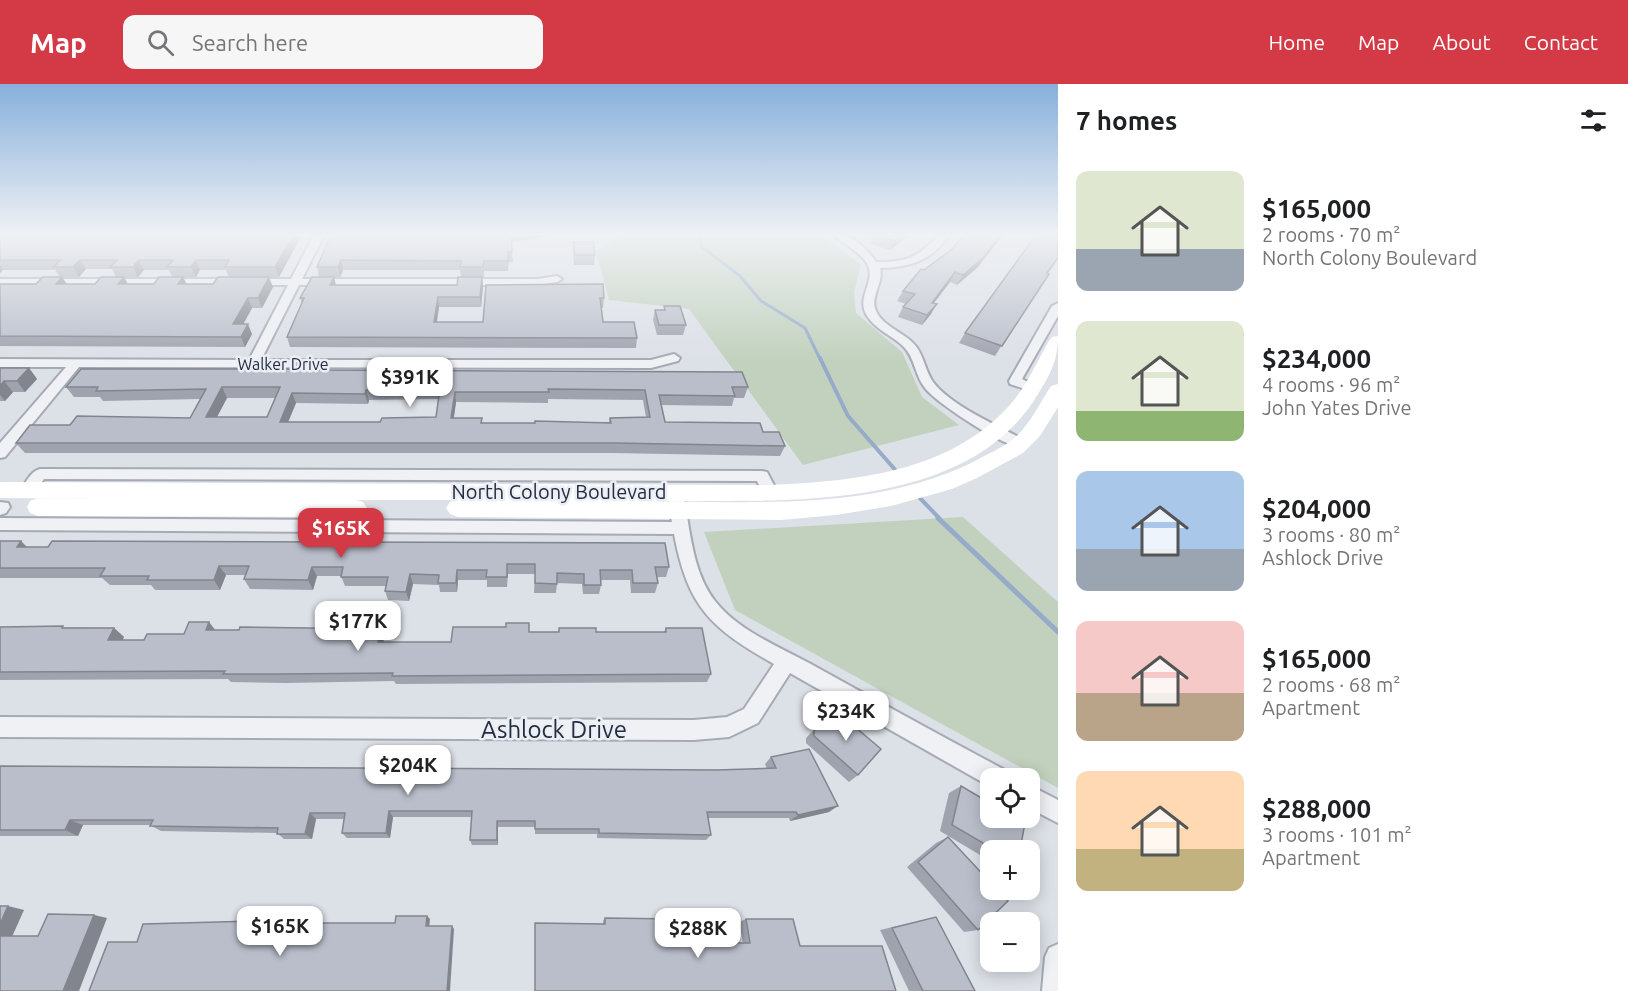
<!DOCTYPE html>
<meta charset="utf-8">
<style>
:root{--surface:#fff;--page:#f6f6f6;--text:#202124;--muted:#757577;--accent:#d33a46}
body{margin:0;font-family:Ubuntu,sans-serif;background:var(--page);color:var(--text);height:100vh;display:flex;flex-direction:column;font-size:22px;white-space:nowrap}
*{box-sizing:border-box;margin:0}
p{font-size:20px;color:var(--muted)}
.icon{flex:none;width:33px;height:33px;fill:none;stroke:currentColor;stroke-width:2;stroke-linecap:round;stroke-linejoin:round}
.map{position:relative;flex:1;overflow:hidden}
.sheet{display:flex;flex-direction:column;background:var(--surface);width:570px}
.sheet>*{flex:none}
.fabs{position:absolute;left:980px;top:684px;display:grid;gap:12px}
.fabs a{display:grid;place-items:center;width:60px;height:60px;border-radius:12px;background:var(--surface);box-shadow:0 3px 15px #0003;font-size:30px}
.price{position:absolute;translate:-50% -51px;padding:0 14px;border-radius:12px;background:#fff;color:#222;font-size:20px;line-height:39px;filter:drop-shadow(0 2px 3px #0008)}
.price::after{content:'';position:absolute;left:50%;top:36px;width:18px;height:14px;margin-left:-9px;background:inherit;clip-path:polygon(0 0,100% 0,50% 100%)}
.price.on{background:var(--accent);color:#fff}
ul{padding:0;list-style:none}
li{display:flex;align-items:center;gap:18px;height:150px;padding:0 18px}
li span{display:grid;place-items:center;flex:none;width:168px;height:120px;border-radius:12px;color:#555}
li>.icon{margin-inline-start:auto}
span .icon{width:72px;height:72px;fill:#fffc;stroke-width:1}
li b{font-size:26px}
h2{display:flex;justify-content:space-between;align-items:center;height:72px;padding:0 18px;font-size:26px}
header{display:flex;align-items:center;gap:36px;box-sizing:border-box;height:84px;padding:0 30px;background:var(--accent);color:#fff}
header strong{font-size:28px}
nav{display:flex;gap:33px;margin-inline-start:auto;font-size:21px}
.search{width:420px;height:54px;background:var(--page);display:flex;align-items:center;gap:15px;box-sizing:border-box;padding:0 21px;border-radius:12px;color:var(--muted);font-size:22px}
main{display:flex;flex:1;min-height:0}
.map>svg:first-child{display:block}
.green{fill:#c1d1bd}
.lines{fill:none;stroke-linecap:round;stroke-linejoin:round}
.stream-far2{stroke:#95abc9;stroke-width:3}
.stream-far1{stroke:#95abc9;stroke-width:4}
.stream{stroke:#95abc9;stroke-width:5}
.minor-casing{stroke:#a5aab4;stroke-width:4}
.minor{fill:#eff1f5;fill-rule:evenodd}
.secondary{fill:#fff;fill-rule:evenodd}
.wall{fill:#9fa3ae;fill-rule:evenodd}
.shaded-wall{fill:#82858d}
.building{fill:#b9beca;stroke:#82858d;stroke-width:1.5;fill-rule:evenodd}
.labels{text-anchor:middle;stroke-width:5;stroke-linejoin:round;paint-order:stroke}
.far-street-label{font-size:16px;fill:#252c3e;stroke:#ebeff5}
.street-label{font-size:20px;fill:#252c3e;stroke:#ebeff5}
.near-street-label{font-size:24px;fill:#252c3e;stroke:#ebeff5}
</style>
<header>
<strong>Map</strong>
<div class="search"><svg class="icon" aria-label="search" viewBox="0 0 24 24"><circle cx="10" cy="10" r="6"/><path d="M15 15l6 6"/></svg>Search here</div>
<nav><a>Home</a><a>Map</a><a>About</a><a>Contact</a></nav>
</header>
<main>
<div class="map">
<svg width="1058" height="907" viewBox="0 0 1058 907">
<rect width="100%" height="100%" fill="#dce0e7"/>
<g class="green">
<path d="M627,151H822L861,181L854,208L856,229L902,268L922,313L959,341L803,381L689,225L609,216L596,167Z"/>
<path d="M963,433L1058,518V704L735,526L704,448Z"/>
</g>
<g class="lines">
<path class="stream-far2" d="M699,151L702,163L740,192L761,217L805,244L820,275"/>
<g class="stream-far1">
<path d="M820,274L848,332L898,389"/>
<path d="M917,411L940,435"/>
</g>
<path class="stream" d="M938,434L1058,548"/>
<g class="minor-casing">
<g id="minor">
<path d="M314,151H324L302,195H537L557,192L562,195L557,198L537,201H299L261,276H651L674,270L680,274L678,277L651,284L79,283L5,373L0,374V359L66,283H0V275L249,276L288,201H0V195H291Z"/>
<path d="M834,151C852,149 866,164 876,178C908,178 917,174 939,151H949C933,176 909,184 880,184C884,198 871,211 875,224C880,241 901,247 912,258C924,269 924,285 933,298C952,323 999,342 1026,357L1028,360L1026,363C1010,368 936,319 925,304C915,292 915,274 904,263C892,251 875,246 866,230C856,212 878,196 866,178C858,166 844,161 834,151Z"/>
<path d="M1058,219V232L1022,295L1038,303L1031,307L1010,300L1009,297L1052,222Z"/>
<path d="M40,385L762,387L767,388L778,409L775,413H765L757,397L44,395L34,410H24L21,406C26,398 31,387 40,385Z"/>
<path d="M675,403L680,405L683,409C690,444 692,488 715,517C737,546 778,562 809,579C874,615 939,651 1005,686L1008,694H990L989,702L790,589L758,639L729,653L694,656L0,653V633L694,636L727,633L744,625L774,580C711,544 688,524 674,450L0,446V434L672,438L667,409L670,405Z"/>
<path d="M0,418L8,419L10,423L6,429L0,431Z"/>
<path d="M1029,701L1058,716V739L1029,724Z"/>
<path d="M1058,860V907H1042L1045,873L1049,864Z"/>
</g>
</g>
<use href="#minor" class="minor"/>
<path class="secondary" d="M1058,252C1058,280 1048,294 1033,318C965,419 809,417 701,417C657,417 613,417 569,416C617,417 664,417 711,418C800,419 893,418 975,377C987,370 1000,365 1011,357C1029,343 1039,320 1051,302L1058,300V323L1040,352L1023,369L977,394L952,405L891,422L836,431L781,436L458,433L450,430L446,424L450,418L456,416H356L363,418L367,424L363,430L355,433L38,432L30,429L27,423L30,417L38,414L187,415L0,414V398L770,401C854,397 947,389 1008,323C1026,304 1036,279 1049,257L1052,253Z"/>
</g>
<g class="wall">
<path d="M0,151H302L279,193H229L226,186H200L196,193H172L169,186H144L138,193H116L112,185H86L79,193H60L55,186H3L0,189Z"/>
<path d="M331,151H555L511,158L513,178H509L508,187H484V193H461L460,186H343L340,193H319L317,183Z"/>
<path d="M872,151H909L890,166L870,160L872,155H870Z"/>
<path d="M573,158L595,171L594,181H574L573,168Z"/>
<path d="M978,183L957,201L950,198L934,219L931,230L922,241L898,233L903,223L906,220L897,217L903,207L924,186Z"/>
<path d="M1047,189L995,272L959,259L965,249Z"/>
<path d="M124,193L128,200H187L273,203L262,224H252L243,240L252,250L245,263L0,262V200H95Z"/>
<path d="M334,193L336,201H457L482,193L483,203L481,223H439L437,238H483L486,201L604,214L603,224H601L603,238L637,254L636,264L290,263L287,253L302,219L300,214Z"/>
<path d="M664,222L686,241L683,251H657L653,236L655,226H664Z"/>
<path d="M305,280L307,285L748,303L744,314H734L732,322L661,321L665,338L763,348L785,362L780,372L612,369H25L16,359L70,341L190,334L200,315L103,317L100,313H74L66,303L290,285ZM227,314H276L267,333H217ZM439,315L436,333L380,338H288L296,319L368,320L369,316ZM548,315L643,316L646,333L610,334L609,338L535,339H482V334H454L456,318L548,319Z"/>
<path d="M0,284H29L37,295L25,308H13L5,317H0Z"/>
<path d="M0,457L27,463L669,483L666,493H657L658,499L655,509H631L630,496H601V501L599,510H583L582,500L557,499L556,509H534L535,490H508L507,503H487V496H458L457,508H440L439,501L413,500L409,517L388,516L385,507L386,502H345L341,492H317L313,506L250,505L244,495L245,491H226L220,506H155L151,501H110L102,494H0Z"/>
<path d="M0,543L114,544L124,553L122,556H144L216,546L384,554L383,558H451L529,548H664L666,544L711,590L707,598L396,600L394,597L286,599L231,598L228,595L0,596Z"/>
<path d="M834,625L858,691L849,698L806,659V654Z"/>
<path d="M771,673L829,728L790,737L789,734H708L711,751L706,756L597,754V750H535V743H498V761H472L470,756L472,733H393L390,754H347L342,749L344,735H316L312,755H284L277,749L161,747L150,741H83L78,752H0V682L717,686L767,685L765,680Z"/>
<path d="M961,702L1020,766H990V777L940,747L949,709Z"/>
<path d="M948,753L978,846L964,848L907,783L936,759Z"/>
<path d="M674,827L706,859H743L739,838L746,835L896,907L603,840V837L605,834L670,835L669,830Z"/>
<path d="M936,833L975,907H909L880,846Z"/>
</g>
<g class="shaded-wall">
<path d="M293,151H302L279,193L275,183Z"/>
<path d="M511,151H555L511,158Z"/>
<path d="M902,151H909L890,166L895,157Z"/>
<path d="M1001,151H1003L978,183L957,201L963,191Z"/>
<path d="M80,176L86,185L79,193L73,183Z"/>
<path d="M139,176L144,186L138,193L133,183Z"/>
<path d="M196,176L200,186L196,193L191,183Z"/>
<path d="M341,176L343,186L340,193L338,183Z"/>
<path d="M0,181L3,186L0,189Z"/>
<path d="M955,188L950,198L926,229L932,219Z"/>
<path d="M62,193L69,203L56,200Z"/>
<path d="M124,193L129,203L118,200Z"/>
<path d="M183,193L188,203L178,200Z"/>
<path d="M269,193L273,203L262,224L258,214Z"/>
<path d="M334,193L336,203L330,201Z"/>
<path d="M482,193L483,203L481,223L480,213Z"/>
<path d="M438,213L439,223L435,248L434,238Z"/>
<path d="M248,214L252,224L238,250L233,240Z"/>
<path d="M937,220L931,230L922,241L927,231Z"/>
<path d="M248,240L252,250L245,263L241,253Z"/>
<path d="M29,284L37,295L25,308L17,297Z"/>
<path d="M4,297L13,308L5,317L0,311V302Z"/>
<path d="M222,303L227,314L211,344L206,333Z"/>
<path d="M366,306L369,316L368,320L365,310Z"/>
<path d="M455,308L456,318L452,344L451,334Z"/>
<path d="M292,309L296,319L284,348L280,338Z"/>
<path d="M21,457L31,467L17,463Z"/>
<path d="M219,482L226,491L220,506L214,496Z"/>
<path d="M312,483L317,492L313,506L308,496Z"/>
<path d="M457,486L458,496L457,508L456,499Z"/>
<path d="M410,490L413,500L409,517L406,508Z"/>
<path d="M209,538L216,547L206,546Z"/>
<path d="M114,544L124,553L118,565L108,556Z"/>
<path d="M381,545L384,554L382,567L378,558Z"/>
<path d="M838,722L829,728L790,737L798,731Z"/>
<path d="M389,727L393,733L390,754L386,749Z"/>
<path d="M310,729L316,735L312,755L305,750Z"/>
<path d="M70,736L83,741L78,752L65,746Z"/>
<path d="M497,737L498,743V761L497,756Z"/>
<path d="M8,822L24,826L11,855L0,853V840Z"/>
<path d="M94,831L107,834L79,907H63Z"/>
<path d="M427,832L430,835L429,845L426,842Z"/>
<path d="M303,833L310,836L309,842L301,839Z"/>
<path d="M452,842L454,845L450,907H447Z"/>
</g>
<g class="building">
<path d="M0,151H293L275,183H225L229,176H196L191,183H167L173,176H139L133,183H110L117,176H80L73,183H53L61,176H0Z"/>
<path d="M331,151H511L512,168H508V177H484L483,183H460L461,177L341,176L338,183H317Z"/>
<path d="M876,151H902L895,157Z"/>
<path d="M964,151H1001L984,173L963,191L955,188L932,219L937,220L927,231L903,223L915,210L903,207L921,185L924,186L951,166Z"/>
<path d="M1036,151H1058V174L1047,189L1049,190L1002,262L965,249Z"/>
<path d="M573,158H593L595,171H575Z"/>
<path d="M43,193H62L56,200H95L101,193H124L118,200H154L159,193H183L178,200H213L218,193H269L258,214H248L233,240H248L241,253L0,252V200H36Z"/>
<path d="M312,193H334L330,201H457L458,193H482L480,213H438L434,238H483L486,201L603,200L604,214H600L603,238H634L637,254L287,253L304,214H300Z"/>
<path d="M664,222H680L686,241H659L655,226H665Z"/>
<path d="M294,276L305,280L303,285L315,286L742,288L748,303H732L735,312L659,311L665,338L760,339L763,348H779L785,362L614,359H16L30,341H70L77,332L190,334L206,305L96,307L98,303H66L81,285H290ZM222,303H280L267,333H206ZM440,304L436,333L382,334L380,338H280L292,309L365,310L366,306ZM548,305L645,306L650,333L610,334L611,339L535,337V339H481L482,334H451L455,308H549Z"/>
<path d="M0,284H29L17,297H4L0,302Z"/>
<path d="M0,457H21L17,463H48L52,457L665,459L669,483H655L658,499H633L632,486H600L601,501H584V490L557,489V500L535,499V480H507V493H486L487,486H457L456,499H438L439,491L410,490L406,508L385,507L388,493H341L343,483H312L308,496L244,495L249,482H219L214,496H147L149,492H100L105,484H0Z"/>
<path d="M189,538H209L206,546H239L240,543L381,545L378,558H451L453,543H506V539H529V548H559V544H596V548H666V544H702L711,590L392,592L393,589L280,590H223L225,587L0,588V543L63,542L62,544H114L108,556H144L147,550H184Z"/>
<path d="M834,625L881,665L858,691L814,652V647Z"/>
<path d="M809,665L838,722L798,731L796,728H707L711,751L599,749V745H535V737H497V756H470L472,727H389L386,749H342L345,729H310L305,750H277L278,744L150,742L153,736H70L65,746H0V682L717,686L776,684L771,673Z"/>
<path d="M961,702L990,719V734H1016L1025,739L1020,766H995L952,741Z"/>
<path d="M948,753L990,798V806H997L1008,817L978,846L918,778Z"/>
<path d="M0,822H8L0,840Z"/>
<path d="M674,827H701L706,859H750L746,835H793L800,862H882L896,907H535V839L605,840V834L675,835Z"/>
<path d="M48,830L94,831L63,907H0V852H38Z"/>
<path d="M396,832H427L426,842H452L447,907H89L108,858H137L143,840L255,837L256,833H303L301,839H395Z"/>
<path d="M936,833L975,907H923L892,844Z"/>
</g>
<linearGradient id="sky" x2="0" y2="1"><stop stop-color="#87b0dc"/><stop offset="0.54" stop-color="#eff1f4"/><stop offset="1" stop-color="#eff1f4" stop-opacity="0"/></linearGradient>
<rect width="1058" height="278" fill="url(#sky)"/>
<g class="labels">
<g class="far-street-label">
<text x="283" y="286">Walker Drive</text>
</g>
<g class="street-label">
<text x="559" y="415">North Colony Boulevard</text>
</g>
<g class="near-street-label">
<text x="554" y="654">Ashlock Drive</text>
</g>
</g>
</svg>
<div class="fabs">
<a><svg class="icon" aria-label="locate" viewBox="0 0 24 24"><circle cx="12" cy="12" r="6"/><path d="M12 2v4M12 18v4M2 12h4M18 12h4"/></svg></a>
<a>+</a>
<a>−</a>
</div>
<b class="price" style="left:410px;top:324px">$391K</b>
<b class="price on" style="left:341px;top:475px">$165K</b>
<b class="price" style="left:358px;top:568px">$177K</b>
<b class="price" style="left:846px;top:658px">$234K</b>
<b class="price" style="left:408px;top:712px">$204K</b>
<b class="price" style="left:280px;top:873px">$165K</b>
<b class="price" style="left:698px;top:875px">$288K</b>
</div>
<section class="sheet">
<h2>7 homes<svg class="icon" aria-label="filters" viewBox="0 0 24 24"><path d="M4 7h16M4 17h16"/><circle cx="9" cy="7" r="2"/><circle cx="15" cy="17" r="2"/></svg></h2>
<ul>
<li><span style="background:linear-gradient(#dfe7d0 65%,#9aa5b1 0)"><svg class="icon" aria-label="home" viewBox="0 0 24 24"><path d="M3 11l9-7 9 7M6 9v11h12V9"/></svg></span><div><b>$165,000</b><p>2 rooms · 70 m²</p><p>North Colony Boulevard</p></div></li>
<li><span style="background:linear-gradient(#dfe7d0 75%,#8fb573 0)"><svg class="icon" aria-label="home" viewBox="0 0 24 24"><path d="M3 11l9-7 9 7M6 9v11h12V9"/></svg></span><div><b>$234,000</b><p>4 rooms · 96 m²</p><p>John Yates Drive</p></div></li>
<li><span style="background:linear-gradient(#a9c7e8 65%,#9aa5b1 0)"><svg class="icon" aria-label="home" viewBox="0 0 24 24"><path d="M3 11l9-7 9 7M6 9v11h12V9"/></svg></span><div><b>$204,000</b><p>3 rooms · 80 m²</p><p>Ashlock Drive</p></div></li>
<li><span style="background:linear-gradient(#f6c9c9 60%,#b9a48a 0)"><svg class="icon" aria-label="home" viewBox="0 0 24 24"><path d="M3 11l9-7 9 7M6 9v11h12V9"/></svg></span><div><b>$165,000</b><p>2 rooms · 68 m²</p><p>Apartment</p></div></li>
<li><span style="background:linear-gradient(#ffd9b3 65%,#c2b280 0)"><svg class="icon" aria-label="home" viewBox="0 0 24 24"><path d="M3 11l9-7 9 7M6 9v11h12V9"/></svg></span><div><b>$288,000</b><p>3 rooms · 101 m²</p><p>Apartment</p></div></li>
</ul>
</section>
</main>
